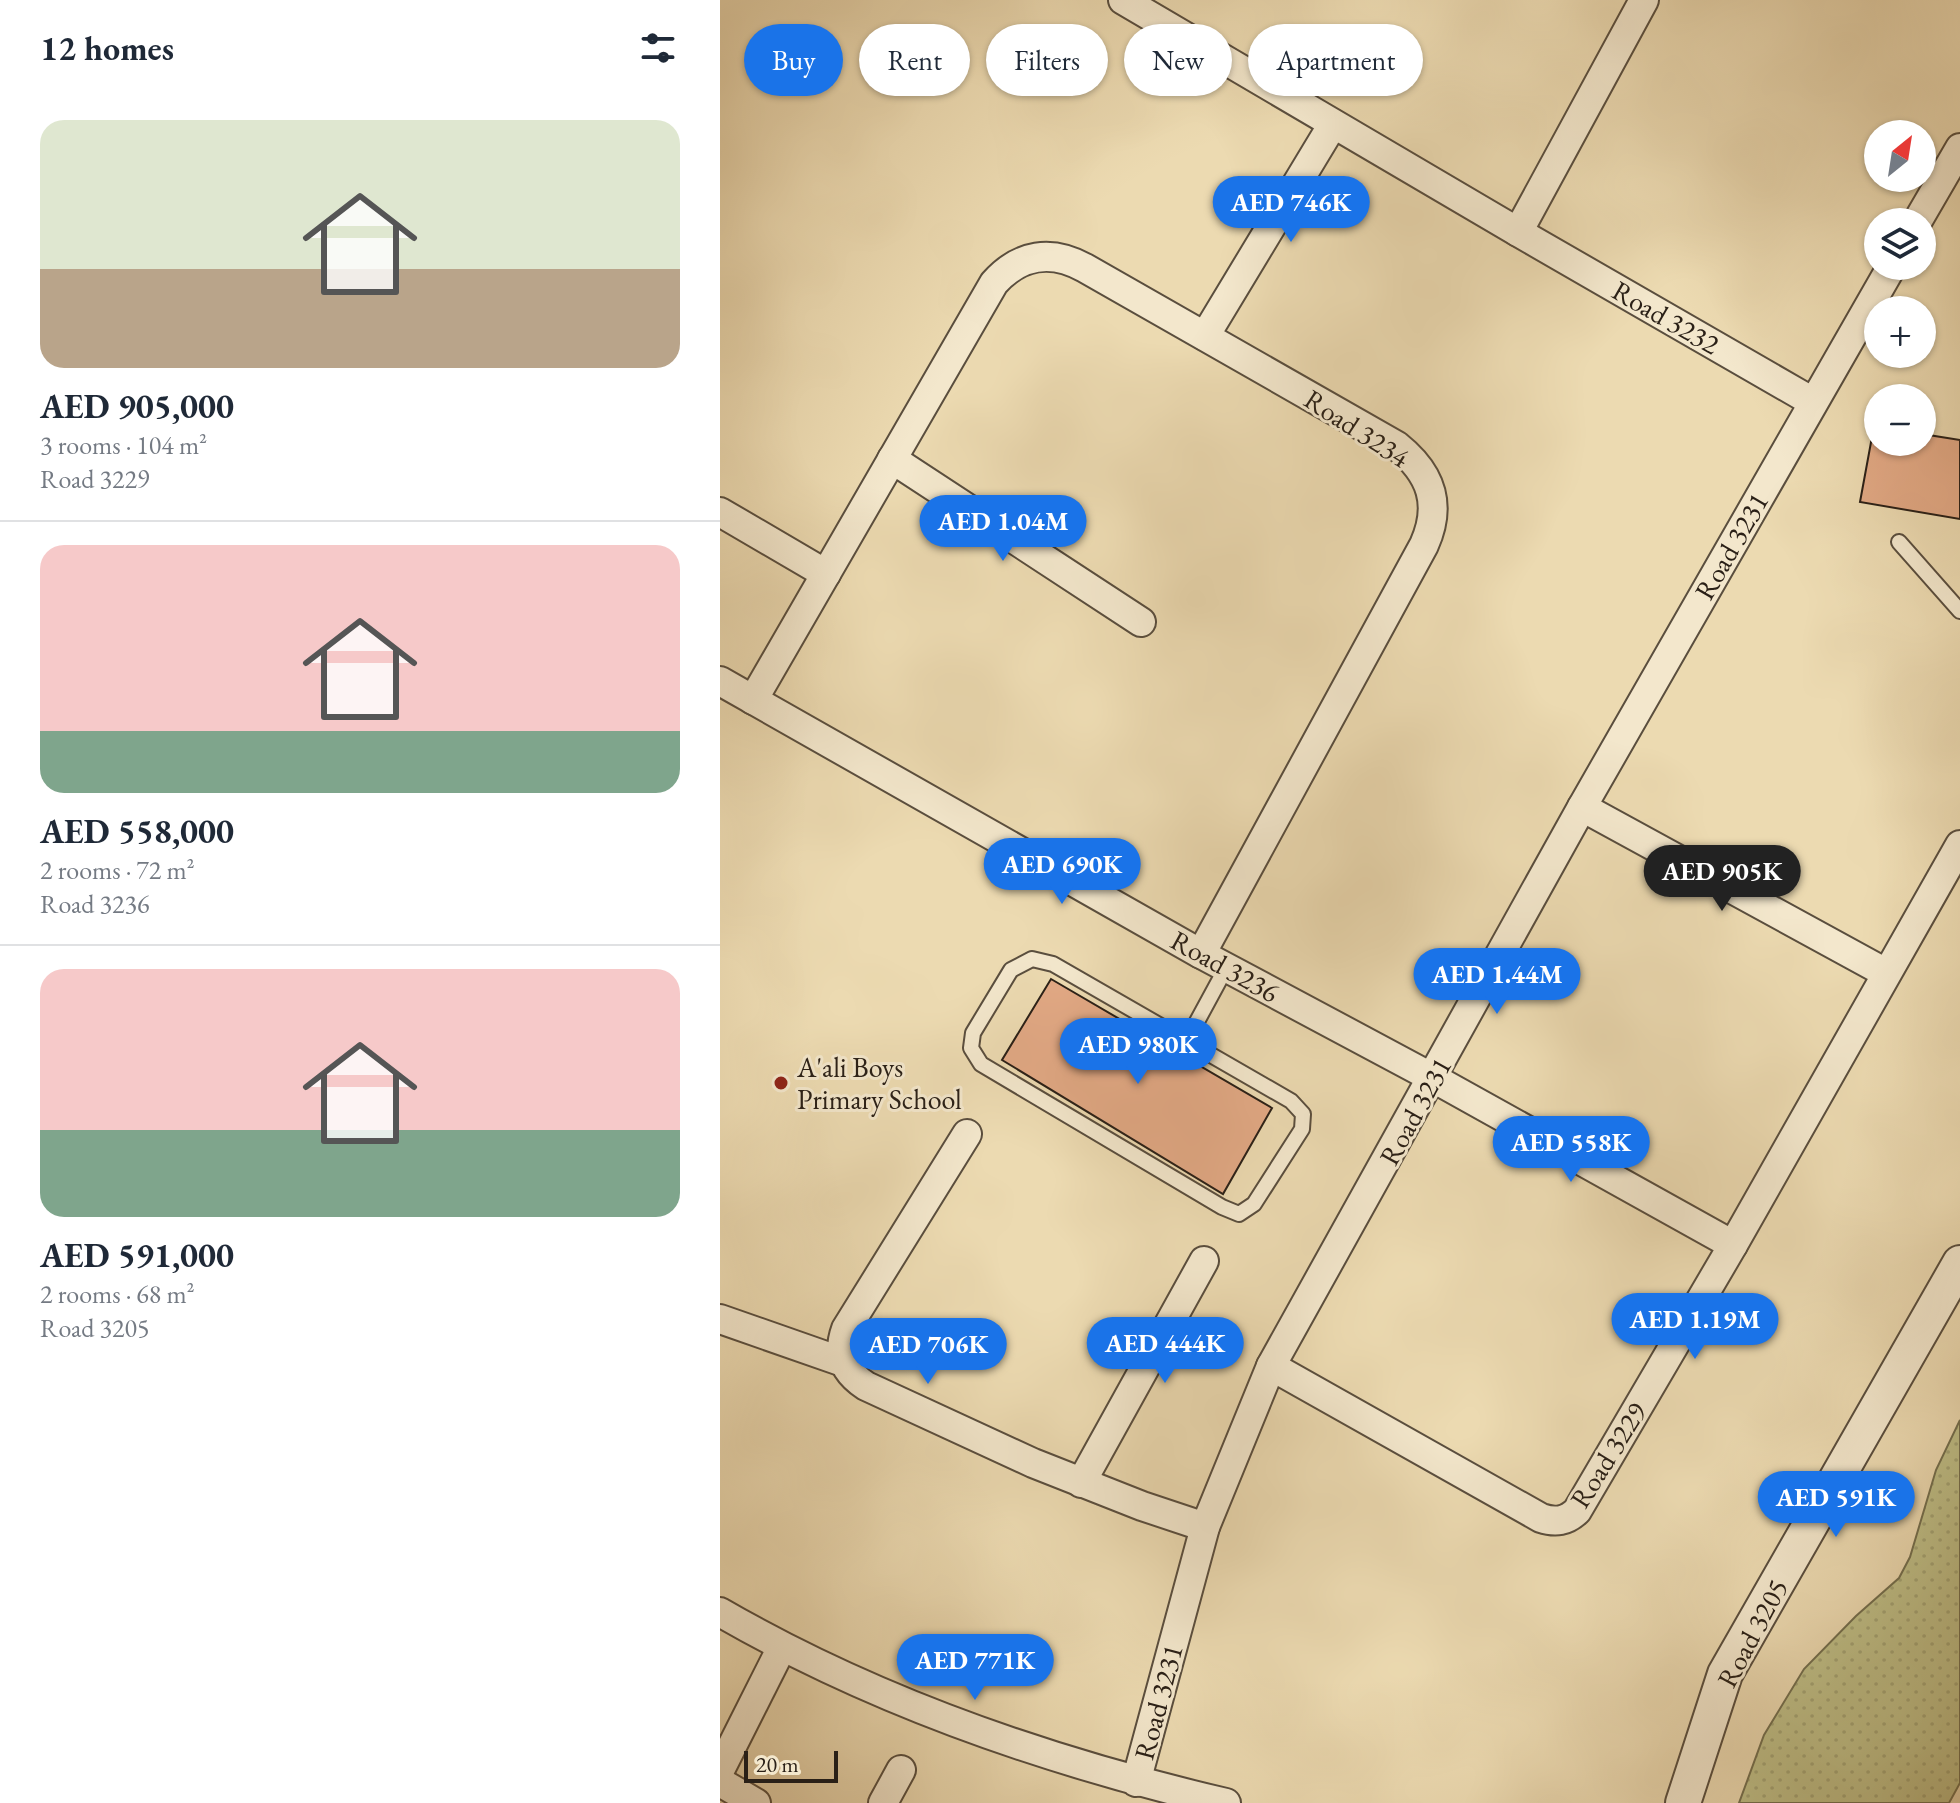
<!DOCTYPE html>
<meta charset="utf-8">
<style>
:root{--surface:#fff;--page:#f2f2f3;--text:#1f2937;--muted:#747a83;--line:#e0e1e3;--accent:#1a73e8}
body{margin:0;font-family:"EB Garamond",serif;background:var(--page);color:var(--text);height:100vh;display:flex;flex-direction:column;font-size:30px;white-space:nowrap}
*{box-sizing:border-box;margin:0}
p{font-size:26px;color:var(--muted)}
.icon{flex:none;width:44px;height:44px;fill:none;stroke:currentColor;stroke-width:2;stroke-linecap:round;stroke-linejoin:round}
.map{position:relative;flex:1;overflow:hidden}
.drawer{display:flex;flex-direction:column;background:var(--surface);width:720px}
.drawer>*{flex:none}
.top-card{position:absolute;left:24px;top:24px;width:760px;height:72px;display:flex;gap:16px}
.needle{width:52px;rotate:30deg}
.controls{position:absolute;left:1144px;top:120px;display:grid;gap:16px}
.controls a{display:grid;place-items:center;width:72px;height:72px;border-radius:50%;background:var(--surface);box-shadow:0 2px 6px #0004;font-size:40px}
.scale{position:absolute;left:24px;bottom:20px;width:94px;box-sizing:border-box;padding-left:8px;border:4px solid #2a2017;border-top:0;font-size:22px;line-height:28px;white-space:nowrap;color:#2a2017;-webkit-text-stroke:6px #f3e7cc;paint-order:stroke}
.price{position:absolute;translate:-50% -68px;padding:0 18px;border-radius:28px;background:var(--accent);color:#fff;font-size:26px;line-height:52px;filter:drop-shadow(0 2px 4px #0008)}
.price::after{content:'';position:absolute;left:50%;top:48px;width:24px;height:18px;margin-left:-12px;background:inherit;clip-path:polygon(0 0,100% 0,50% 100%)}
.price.active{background:#222;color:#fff}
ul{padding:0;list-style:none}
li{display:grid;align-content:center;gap:16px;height:424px;padding:0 40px}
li+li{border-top:2px solid var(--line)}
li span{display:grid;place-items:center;height:248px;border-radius:24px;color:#555}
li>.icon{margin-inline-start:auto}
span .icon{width:144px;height:144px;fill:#fffc;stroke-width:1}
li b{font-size:34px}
h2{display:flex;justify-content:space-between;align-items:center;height:96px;padding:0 40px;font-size:34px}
.tag{padding:0 28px;border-radius:36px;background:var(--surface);box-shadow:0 2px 6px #0004;font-size:28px;line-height:72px}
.tag.active{background:var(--accent);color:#fff}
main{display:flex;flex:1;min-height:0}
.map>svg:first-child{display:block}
.grass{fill:url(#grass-dots);stroke:#746f4f;stroke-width:2}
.building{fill:#e2a985;stroke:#2a2017;stroke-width:2}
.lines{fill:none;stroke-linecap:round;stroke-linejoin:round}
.service-casing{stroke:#5a4e3e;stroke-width:18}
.minor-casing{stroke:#5a4e3e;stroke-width:32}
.tertiary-casing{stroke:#5a4e3e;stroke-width:38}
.service{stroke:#f3e7cc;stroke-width:14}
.minor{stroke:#f3e7cc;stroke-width:28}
.tertiary{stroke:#f3e7cc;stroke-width:34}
.poi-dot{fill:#8f2418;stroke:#f3e7cc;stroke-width:3}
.labels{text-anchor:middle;stroke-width:6;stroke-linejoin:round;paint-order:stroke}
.street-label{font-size:28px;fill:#2a2017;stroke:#f3e7cc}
.poi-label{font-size:28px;fill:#2a2017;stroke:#f3e7cc;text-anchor:start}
</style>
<main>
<section class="drawer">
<h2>12 homes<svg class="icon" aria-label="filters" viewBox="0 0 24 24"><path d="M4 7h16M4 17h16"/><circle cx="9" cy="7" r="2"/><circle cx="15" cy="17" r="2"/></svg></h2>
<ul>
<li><span style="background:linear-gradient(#dfe7d0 60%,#b9a48a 0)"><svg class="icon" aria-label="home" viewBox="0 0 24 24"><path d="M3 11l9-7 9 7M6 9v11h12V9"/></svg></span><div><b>AED 905,000</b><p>3 rooms · 104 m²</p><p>Road 3229</p></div></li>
<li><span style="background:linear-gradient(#f6c9c9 75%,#7fa58c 0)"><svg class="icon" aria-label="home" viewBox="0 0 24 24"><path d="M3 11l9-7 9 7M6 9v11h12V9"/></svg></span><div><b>AED 558,000</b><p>2 rooms · 72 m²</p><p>Road 3236</p></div></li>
<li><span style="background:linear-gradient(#f6c9c9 65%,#7fa58c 0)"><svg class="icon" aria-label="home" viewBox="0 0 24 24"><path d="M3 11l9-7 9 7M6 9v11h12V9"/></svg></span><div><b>AED 591,000</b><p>2 rooms · 68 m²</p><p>Road 3205</p></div></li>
</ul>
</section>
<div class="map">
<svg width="1240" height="1803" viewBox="0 0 1240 1803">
<defs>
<pattern id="grass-dots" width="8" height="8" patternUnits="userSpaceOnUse" patternTransform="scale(2)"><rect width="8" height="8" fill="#bebe87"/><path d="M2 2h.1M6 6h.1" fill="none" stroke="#a3a374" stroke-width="1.8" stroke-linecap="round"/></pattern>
</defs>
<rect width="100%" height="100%" fill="#ecdab1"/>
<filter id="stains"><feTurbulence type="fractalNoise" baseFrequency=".0025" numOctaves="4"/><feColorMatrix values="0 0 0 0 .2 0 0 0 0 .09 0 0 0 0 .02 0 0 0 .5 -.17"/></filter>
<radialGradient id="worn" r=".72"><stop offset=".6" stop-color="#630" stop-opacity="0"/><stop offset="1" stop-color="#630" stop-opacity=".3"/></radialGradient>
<path class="grass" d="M1240,1420V1783L1229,1803H1019L1044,1735L1084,1669L1136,1616L1179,1578L1190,1557L1216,1470Z"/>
<g class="building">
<path d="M1154,426H1158V442H1202V434L1240,440V519L1140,502Z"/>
<path d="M331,979L552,1108L503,1194L282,1060Z"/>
</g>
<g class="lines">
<g class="service-casing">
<g id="service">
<path d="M1179,542L1240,611"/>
<path d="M312,959L333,964L571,1101L583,1114L582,1129L534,1204L519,1214L502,1207L261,1064L251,1048L253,1033L291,970Z"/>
<path d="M467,1040L506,968"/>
</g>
</g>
<g class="minor-casing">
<g id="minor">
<path d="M403,0L798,232L1093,402"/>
<path d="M1197,222L1240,148"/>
<path d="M798,232L924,0"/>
<path d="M485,336L613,124"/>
<path d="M172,459L421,622"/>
<path d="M0,512L106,574"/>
<path d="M0,681L481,954L713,1078L1013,1245"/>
<path d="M33,700L274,283C300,254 331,249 365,268L677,446C712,474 722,505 704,545L481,954"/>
<path d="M862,807L1166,973"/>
<path d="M247,1134L126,1329C117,1354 123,1371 146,1386L313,1463L422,1506L485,1527"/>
<path d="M0,1319L123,1362"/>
<path d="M551,1366L821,1518C836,1523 846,1521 857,1511L1013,1245L1240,845"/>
<path d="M361,1483L484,1261"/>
<path d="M0,1612C157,1703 330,1762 506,1803"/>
<path d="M0,1770L62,1647"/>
<path d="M0,1782L36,1803"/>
<path d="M416,1782L485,1527L551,1366L862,807L1172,266"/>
<path d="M163,1803L181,1770"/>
</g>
</g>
<g class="tertiary-casing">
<path id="tertiary" d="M963,1803L1005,1674L1240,1263"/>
</g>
<use href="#service" class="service"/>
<use href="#minor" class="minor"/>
<use href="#tertiary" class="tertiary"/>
</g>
<circle class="poi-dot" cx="61" cy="1083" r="8"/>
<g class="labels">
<g class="street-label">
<text transform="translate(946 317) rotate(30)" y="10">Road 3232</text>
<text transform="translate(637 428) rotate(33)" y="10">Road 3234</text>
<text transform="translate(1011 546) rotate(-60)" y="10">Road 3231</text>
<text transform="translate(505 966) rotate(29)" y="10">Road 3236</text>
<text transform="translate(695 1111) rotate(-61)" y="10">Road 3231</text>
<text transform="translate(888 1455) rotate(-58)" y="10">Road 3229</text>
<text transform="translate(1032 1633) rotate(-62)" y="10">Road 3205</text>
<text transform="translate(438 1702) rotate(-75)" y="10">Road 3231</text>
</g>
<g class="poi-label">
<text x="77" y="1077">A'ali Boys<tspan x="77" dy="32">Primary School</tspan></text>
</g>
</g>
<rect width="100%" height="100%" filter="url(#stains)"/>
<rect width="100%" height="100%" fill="url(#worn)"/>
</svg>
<div class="controls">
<a><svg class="needle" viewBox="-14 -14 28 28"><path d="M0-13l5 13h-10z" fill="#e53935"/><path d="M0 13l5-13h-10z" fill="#747a83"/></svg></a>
<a><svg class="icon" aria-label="layers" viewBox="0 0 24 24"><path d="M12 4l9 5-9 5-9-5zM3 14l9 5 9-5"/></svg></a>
<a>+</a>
<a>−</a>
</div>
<div class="scale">20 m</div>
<b class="price" style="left:571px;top:244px">AED 746K</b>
<b class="price" style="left:283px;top:563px">AED 1.04M</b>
<b class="price" style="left:342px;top:906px">AED 690K</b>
<b class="price active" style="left:1002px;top:913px">AED 905K</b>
<b class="price" style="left:777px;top:1016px">AED 1.44M</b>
<b class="price" style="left:418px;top:1086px">AED 980K</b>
<b class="price" style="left:851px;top:1184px">AED 558K</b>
<b class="price" style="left:975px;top:1361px">AED 1.19M</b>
<b class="price" style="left:445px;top:1385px">AED 444K</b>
<b class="price" style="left:208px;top:1386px">AED 706K</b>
<b class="price" style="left:1116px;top:1539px">AED 591K</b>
<b class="price" style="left:255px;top:1702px">AED 771K</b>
<div class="top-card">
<a class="tag active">Buy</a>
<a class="tag">Rent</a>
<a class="tag">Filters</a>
<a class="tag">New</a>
<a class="tag">Apartment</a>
</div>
</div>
</main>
